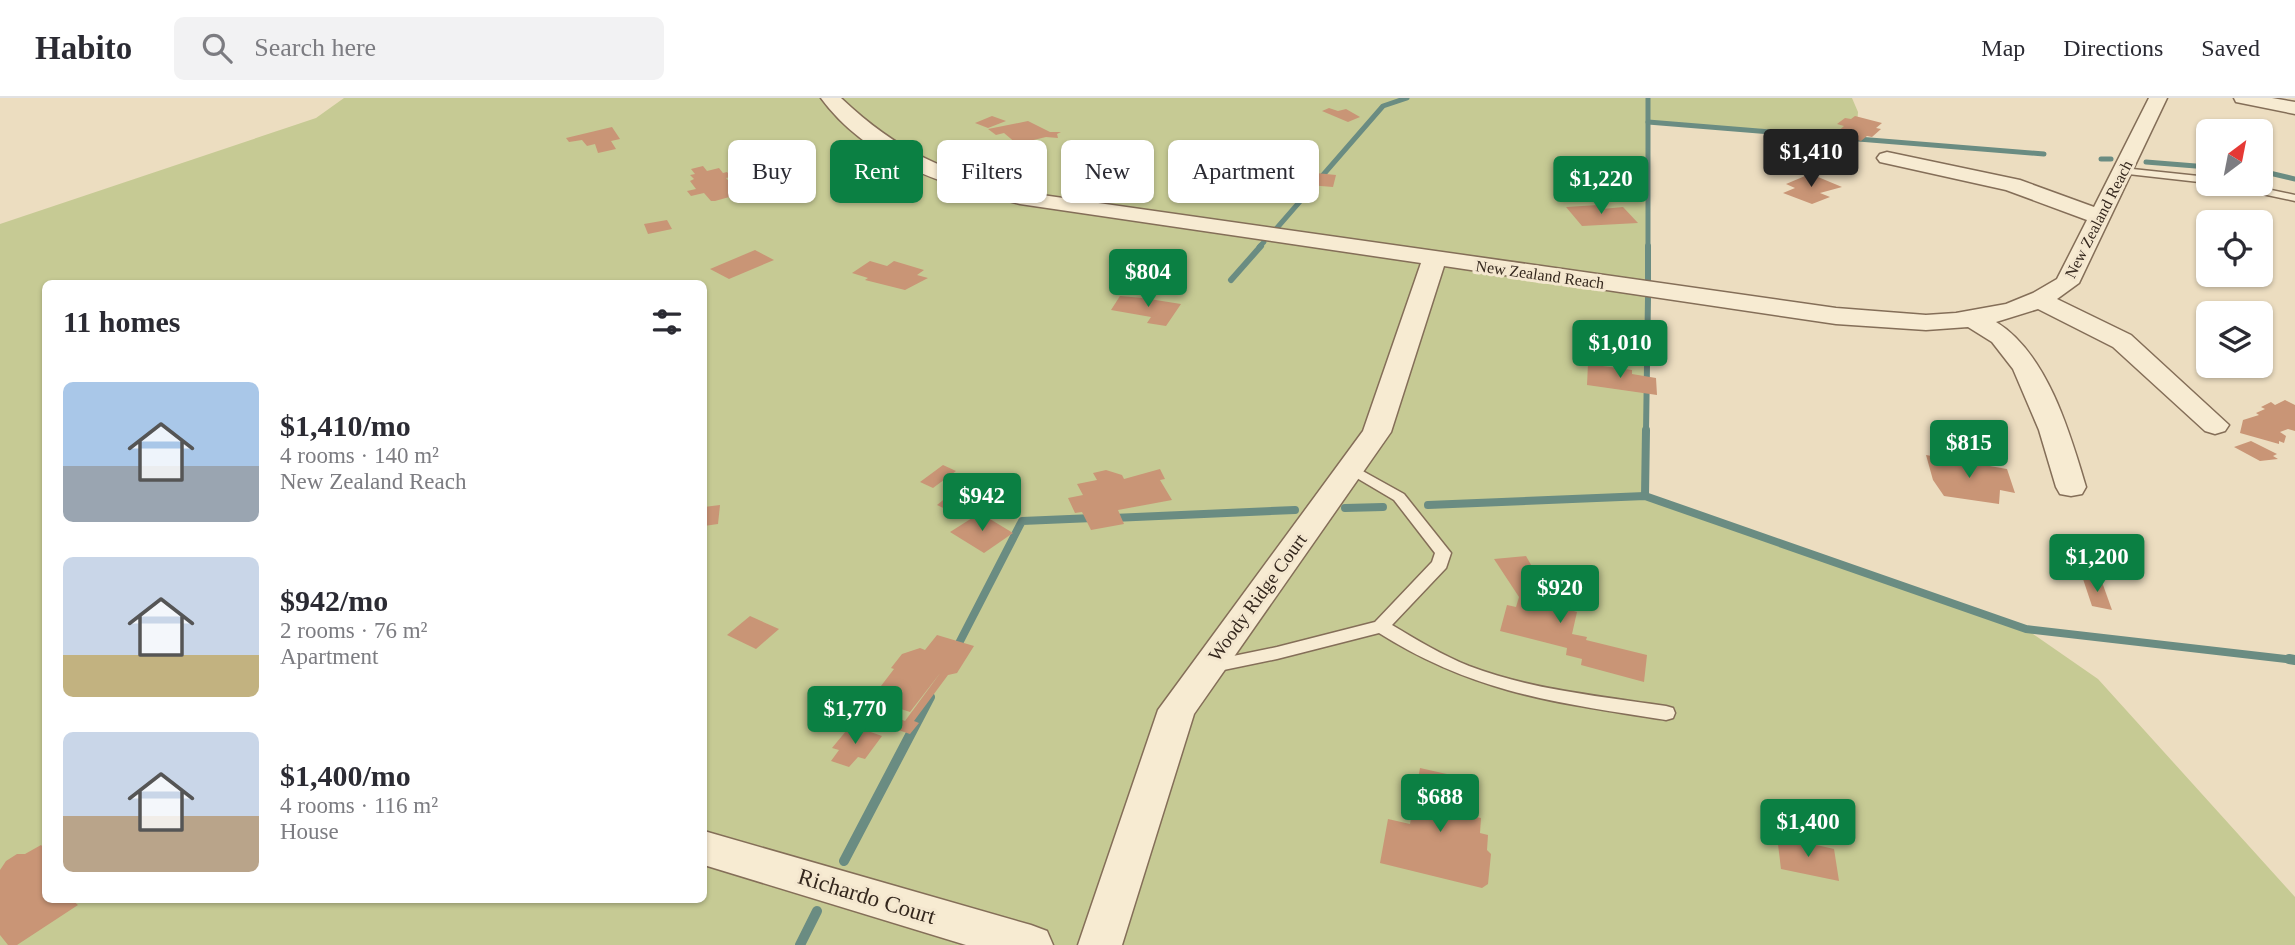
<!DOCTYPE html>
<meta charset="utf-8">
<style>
:root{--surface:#fff;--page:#f2f2f3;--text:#2b2b33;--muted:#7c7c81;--line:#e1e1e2;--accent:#0b8043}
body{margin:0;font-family:"Times New Roman",serif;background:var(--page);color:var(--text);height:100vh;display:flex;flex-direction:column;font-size:26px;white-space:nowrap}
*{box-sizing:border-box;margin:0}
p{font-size:23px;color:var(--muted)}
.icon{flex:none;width:38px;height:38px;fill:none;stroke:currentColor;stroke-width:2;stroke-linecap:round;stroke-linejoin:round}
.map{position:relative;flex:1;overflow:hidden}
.panel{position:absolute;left:42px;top:182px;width:665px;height:623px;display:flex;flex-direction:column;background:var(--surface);border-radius:10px;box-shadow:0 2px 5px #0004}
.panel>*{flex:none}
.hud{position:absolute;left:728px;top:42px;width:665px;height:63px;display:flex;gap:14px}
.needle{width:46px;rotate:32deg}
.controls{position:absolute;left:2196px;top:21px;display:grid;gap:14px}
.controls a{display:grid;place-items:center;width:77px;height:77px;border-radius:10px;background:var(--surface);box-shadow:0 2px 5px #0004;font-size:35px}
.price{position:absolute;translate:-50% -60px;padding:0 16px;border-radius:7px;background:var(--accent);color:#fff;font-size:23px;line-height:46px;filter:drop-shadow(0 2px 4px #0008)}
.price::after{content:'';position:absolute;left:50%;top:42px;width:21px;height:16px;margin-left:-10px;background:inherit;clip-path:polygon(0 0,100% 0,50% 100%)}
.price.selected{background:#222;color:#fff}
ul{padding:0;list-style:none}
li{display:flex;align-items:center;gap:21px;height:175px;padding:0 21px}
li span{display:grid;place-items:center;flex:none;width:196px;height:140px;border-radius:10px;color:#555}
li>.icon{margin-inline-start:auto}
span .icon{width:84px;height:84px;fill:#fffc;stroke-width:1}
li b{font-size:30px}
h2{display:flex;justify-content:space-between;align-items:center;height:84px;padding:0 21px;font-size:30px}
.pill{padding:0 24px;border-radius:10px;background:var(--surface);box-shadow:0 2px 5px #0004;font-size:24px;line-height:63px}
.pill.selected{background:var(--accent);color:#fff}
header{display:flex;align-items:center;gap:42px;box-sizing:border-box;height:98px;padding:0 35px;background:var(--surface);border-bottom:2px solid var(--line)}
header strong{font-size:33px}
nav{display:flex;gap:38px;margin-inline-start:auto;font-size:24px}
.search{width:490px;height:63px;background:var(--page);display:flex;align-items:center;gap:18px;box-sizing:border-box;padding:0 24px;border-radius:10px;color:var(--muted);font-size:26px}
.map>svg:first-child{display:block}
.green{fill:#c6ca94;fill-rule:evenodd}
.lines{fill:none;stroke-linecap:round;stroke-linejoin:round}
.stream-far3{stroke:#6a8c82;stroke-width:5}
.stream-far2{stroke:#6a8c82;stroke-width:6}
.stream-far1{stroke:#6a8c82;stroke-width:8}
.stream{stroke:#6a8c82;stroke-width:10}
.building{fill:#c99576}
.service-casing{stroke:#846e58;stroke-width:3}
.minor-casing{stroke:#846e58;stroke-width:3}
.service{fill:#f7ebd2;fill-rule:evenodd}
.minor{fill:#f7ebd2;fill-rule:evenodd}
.labels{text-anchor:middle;stroke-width:6;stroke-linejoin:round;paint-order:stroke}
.far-street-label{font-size:16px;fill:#34271d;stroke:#f4e7cf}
.street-label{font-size:19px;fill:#34271d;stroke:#f4e7cf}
.near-street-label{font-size:23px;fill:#34271d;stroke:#f4e7cf}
</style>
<header>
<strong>Habito</strong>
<div class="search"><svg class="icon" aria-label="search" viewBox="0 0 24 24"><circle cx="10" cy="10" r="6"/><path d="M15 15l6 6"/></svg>Search here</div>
<nav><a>Map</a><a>Directions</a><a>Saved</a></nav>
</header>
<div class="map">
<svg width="2295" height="847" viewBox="0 0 2295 847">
<rect width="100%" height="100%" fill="#ecddc0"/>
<path class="green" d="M344,0H1852L1858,14L1856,42L1648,24L1645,398L2026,531L2098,581L2295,799V847H0V126L316,20ZM46,186H704V802H46Z"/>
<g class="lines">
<g class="stream-far3">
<path d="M1648,0V149"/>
<path d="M1648,24L2044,56"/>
<path d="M2101,61H2111"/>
<path d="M2146,64L2208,69"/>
<path d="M2261,73L2295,81"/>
<path d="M1276,131L1383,8L1407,0"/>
<path d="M1259,149L1264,144"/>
</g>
<g class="stream-far2">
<path d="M1648,148V183"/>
<path d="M1231,182L1261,148"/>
<path d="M1646,334L1648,200"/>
</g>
<g class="stream-far1">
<path d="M1645,398L1646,332"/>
<path d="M1428,407L1645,398L2026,531L2295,562"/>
<path d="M1345,410L1383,409"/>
<path d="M1113,420L1295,412"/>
<path d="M956,551L1022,423L1093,420"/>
</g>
<g class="stream">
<path d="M2289,561L2295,562"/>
<path d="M844,763L930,599"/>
<path d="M800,847L817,813"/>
</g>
</g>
<g class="building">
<path d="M1329,10L1338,13L1346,11L1360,19L1348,24L1322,13Z"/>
<path d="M992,18L1006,23L988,30L975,25Z"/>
<path d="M1855,18L1882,25L1876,30L1881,31L1872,39L1867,38L1861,43L1835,36L1844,28L1837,26L1845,20L1851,21Z"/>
<path d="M1028,23L1050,34H1061L1057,36L1058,40L1046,39L1017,46L1004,35L996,37L988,31Z"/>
<path d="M612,29L620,41L611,43L616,51L598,55L595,46L587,48L582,42L569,44L566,40Z"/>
<path d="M1268,67L1316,71V75L1336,77L1333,89L1272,84L1264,83Z"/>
<path d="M703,68L707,73L719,70L723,75L727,74L731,79L726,80L740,96L715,103H711L704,95L691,98L687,93L696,91L690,83L694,81L690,77L695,76L691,71Z"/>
<path d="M1805,78L1813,81L1818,79L1842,89L1820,95L1830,99L1812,106L1783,95L1795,90L1786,86Z"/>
<path d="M1598,107L1602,111L1623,109L1638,125L1582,128L1566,109Z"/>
<path d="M667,122L672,131L648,136L644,126Z"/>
<path d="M755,152L774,162L729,181L710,171Z"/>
<path d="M870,163L887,168L894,163L924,172L917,177L928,180L905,192L865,182L868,180L852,175Z"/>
<path d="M1120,198L1143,200L1181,206L1166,228L1147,225L1151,219L1111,212Z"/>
<path d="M1588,266L1632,272V276L1656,280L1657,297L1587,287Z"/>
<path d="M2285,302L2295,307V333L2288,331L2280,334L2286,338L2284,345L2279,343V346L2240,335L2243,322L2259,317L2256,315L2265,311L2261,309L2271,304L2275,307Z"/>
<path d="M2251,343L2277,356L2273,358L2278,361L2260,363L2234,349Z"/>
<path d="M1926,357L2007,371L2015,395L2000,392L1999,406L1944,398L1933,382Z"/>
<path d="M943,367L956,373L933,390L920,384Z"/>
<path d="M1160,371L1165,381L1160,382L1172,402L1118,412L1124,426L1091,432L1082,414L1075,415L1068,400L1083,397L1077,386L1097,382L1093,375L1106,372L1122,377L1124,381Z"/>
<path d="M948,398L967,407L956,416L937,407Z"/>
<path d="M720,407L718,426L704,428V409Z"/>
<path d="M980,415L1013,435L984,455L950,434Z"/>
<path d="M1526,458L1539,481H1534L1547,505L1577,514L1572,536L1587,539L1586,542L1647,557L1644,584L1581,567L1582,561L1566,557L1567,550L1500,533L1507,507L1516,509L1519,499L1494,461Z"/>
<path d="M2083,481L2102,484L2112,512L2092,508Z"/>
<path d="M750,518L779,531L756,551L727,537Z"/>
<path d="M937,537L974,548L957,575L948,577L914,623L919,625L910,636L892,630L887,626L893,618L905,623L941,574L910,614L892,608L889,610L871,601L894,571L891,570L902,556L920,550L925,552Z"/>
<path d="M851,627L882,638L865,661L858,659L849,669L831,663L839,652L832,650Z"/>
<path d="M1420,670L1469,681L1467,698L1470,701L1469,710L1465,717L1481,720L1480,735L1488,737L1487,752L1491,756L1488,786L1482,790L1380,765L1388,721L1410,726Z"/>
<path d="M1777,738L1834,751L1839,783L1781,771Z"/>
<path d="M41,747L46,752V802H72L78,807L17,847H8L0,837V772L6,763L17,756H25Z"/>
</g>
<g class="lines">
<g class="service-casing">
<g id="service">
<path d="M2123,70L2208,79V85L2119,75V71Z"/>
<path d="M2224,86H2243L2295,97V103L2229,89Z"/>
<path d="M1350,366L1404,396L1451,455L1446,470L1392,527C1417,542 1442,557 1469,568C1532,592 1600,598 1666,608L1673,610L1675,615L1673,620L1666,622C1557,605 1474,595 1379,535L1277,561L1209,575L1203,574L1200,569L1203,564L1209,563L1277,549L1375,524L1432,464L1435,455L1394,402L1345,373L1343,370Z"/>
</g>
</g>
<g class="minor-casing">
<g id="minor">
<path d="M821,0H841C898,54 946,74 1021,94L1836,210L1926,217L1956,215L2006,206L2033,195L2057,181L2087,122L2006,92L1880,64L1877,60L1880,56L1887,54L2020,82L2094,109L2149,0H2167L2079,185L2057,201L2131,237L2229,327L2225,333L2215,336L2205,333L2113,249L2038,211L1996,224C2047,255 2070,335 2086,389L2082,396L2071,398L2060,396L2056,389L2039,332L2013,271L1992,244L1968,229L1926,232L1836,226L1444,168L1391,334L1194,616L1122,847H1078L1158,612L1363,333L1421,165L1020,106C948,89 867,63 821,0Z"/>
<path d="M2234,0H2272L2295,4V16L2236,4Z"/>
<path d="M704,733L1031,827L1047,833L1053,847H966L704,767Z"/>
</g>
</g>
<use href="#service" class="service"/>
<use href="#minor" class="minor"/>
</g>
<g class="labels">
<g class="far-street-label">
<text transform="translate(2098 121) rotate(-63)" y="6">New Zealand Reach</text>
<text transform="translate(1540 176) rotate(8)" y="6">New Zealand Reach</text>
</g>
<g class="street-label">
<text transform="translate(1257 499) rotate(-54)" y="7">Woody Ridge Court</text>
</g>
<g class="near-street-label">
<text transform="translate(867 798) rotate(17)" y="8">Richardo Court</text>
</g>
</g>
</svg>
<div class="controls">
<a><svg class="needle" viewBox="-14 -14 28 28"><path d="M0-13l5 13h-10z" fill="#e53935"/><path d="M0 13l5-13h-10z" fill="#7c7c81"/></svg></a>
<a><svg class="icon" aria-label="locate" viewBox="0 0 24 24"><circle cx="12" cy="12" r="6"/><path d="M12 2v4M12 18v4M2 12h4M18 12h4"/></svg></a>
<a><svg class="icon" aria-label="layers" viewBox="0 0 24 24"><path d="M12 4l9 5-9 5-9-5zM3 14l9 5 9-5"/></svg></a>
</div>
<b class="price selected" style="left:1811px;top:91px">$1,410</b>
<b class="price" style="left:1601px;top:118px">$1,220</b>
<b class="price" style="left:1148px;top:211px">$804</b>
<b class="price" style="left:1620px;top:282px">$1,010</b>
<b class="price" style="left:1969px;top:382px">$815</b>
<b class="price" style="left:982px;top:435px">$942</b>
<b class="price" style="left:2097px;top:496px">$1,200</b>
<b class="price" style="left:1560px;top:527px">$920</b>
<b class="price" style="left:855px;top:648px">$1,770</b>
<b class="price" style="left:1440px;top:736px">$688</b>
<b class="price" style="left:1808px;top:761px">$1,400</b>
<div class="hud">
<a class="pill">Buy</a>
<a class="pill selected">Rent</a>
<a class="pill">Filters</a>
<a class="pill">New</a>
<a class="pill">Apartment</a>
</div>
<section class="panel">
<h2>11 homes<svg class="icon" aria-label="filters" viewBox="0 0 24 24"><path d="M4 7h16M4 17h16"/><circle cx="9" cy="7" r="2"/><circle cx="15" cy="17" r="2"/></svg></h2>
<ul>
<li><span style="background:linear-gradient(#a9c7e8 60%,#9aa5b1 0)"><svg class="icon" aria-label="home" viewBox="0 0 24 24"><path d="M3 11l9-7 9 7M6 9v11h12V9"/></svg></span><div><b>$1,410/mo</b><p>4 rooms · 140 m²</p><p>New Zealand Reach</p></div></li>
<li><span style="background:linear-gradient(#c9d6e8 70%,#c2b280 0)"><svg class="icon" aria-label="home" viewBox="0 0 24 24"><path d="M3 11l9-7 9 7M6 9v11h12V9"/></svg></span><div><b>$942/mo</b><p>2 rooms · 76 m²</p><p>Apartment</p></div></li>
<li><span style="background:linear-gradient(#c9d6e8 60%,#b9a48a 0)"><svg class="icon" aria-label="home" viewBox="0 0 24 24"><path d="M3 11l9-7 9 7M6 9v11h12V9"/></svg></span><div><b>$1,400/mo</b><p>4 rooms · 116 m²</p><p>House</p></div></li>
</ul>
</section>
</div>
